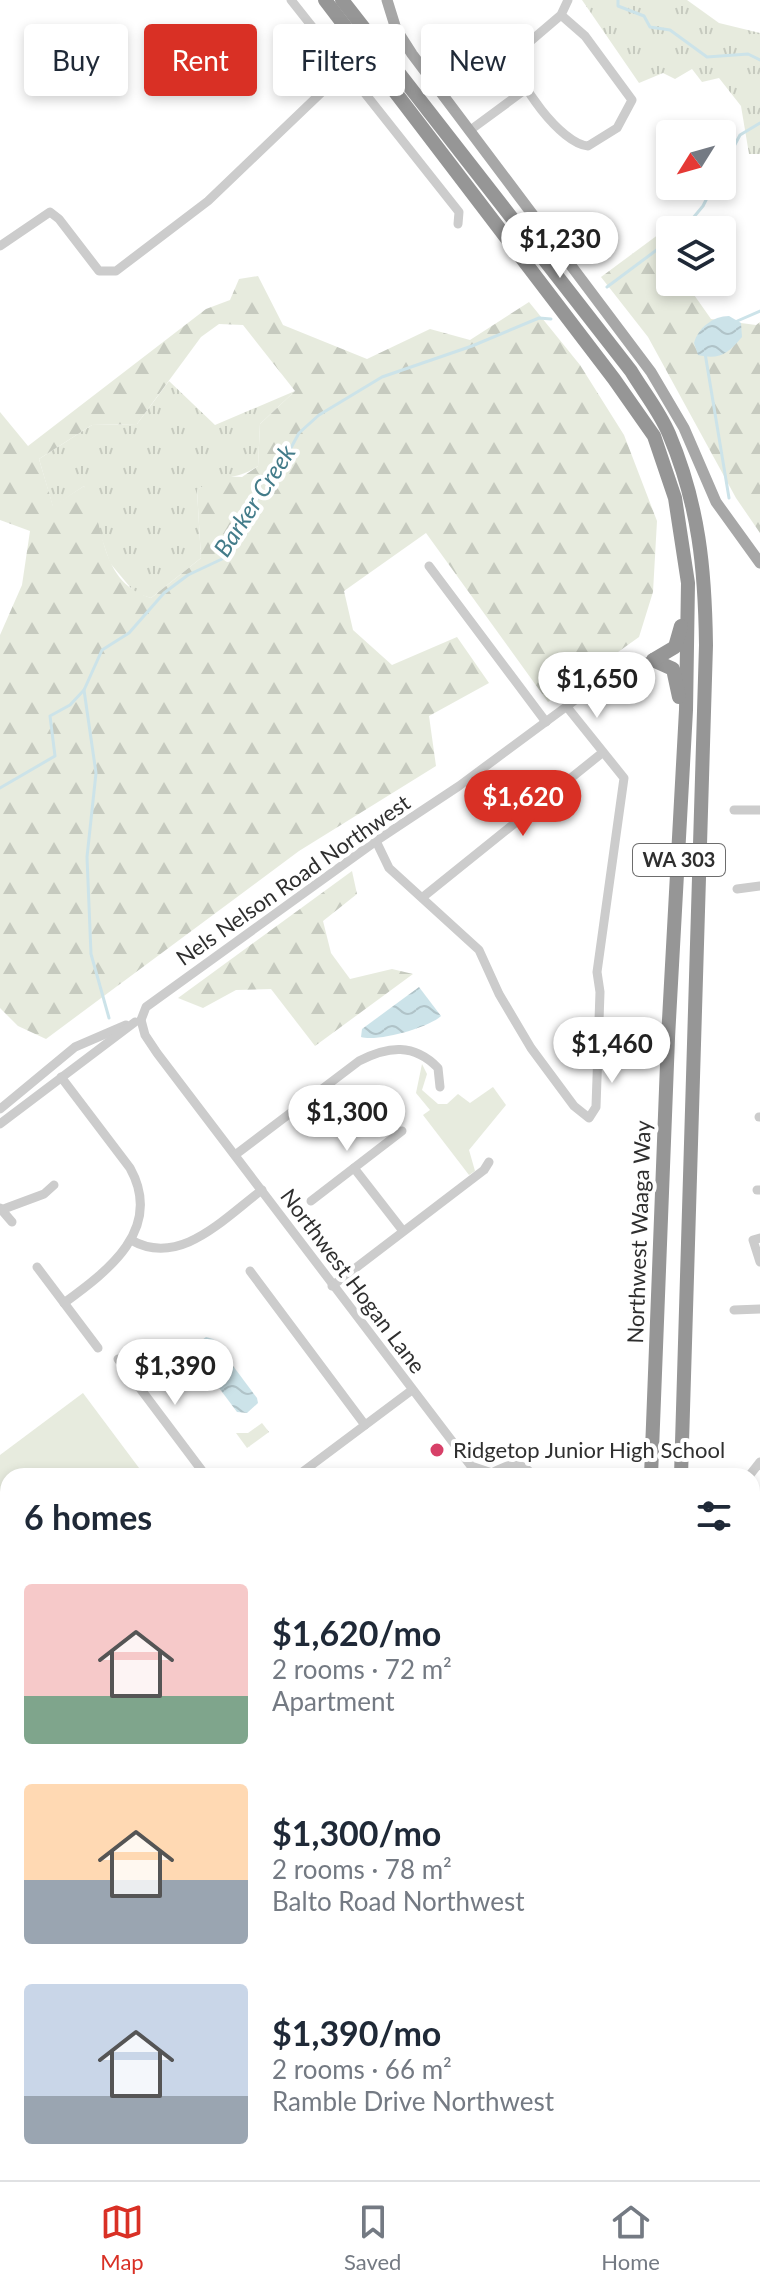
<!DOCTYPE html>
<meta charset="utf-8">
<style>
:root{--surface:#fff;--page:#f6f6f7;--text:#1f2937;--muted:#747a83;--line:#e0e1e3;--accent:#d93025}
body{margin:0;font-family:Lato,sans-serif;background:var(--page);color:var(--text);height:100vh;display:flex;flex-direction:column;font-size:30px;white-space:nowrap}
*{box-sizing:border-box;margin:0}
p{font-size:26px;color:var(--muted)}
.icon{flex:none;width:44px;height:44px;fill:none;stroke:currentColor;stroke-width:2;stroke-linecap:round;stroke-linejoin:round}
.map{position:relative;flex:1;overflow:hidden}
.side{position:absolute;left:0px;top:1468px;width:760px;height:712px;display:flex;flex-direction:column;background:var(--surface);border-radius:24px 24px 0 0;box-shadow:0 4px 12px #0003}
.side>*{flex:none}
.guide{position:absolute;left:24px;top:24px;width:712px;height:72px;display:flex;gap:16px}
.needle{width:52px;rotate:233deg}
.tools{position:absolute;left:656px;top:120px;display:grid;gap:16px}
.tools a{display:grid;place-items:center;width:80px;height:80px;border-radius:8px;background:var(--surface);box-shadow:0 4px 12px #0003;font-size:40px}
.price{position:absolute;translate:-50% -68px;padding:0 18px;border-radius:28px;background:#fff;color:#222;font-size:26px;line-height:52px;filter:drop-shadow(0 2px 4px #0008)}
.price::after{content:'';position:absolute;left:50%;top:48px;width:24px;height:18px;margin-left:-12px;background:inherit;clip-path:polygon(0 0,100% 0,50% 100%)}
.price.current{background:var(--accent);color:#fff}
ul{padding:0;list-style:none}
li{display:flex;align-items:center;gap:24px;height:200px;padding:0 24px}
li span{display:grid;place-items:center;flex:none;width:224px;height:160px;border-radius:8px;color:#555}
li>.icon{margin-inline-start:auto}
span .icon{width:96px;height:96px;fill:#fffc;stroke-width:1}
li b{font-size:34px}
h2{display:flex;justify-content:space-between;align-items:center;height:96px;padding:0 24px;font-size:34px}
.tag{padding:0 28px;border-radius:8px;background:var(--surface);box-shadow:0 4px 12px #0003;font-size:28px;line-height:72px}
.tag.current{background:var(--accent);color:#fff}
.menu{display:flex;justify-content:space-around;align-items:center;height:112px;border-top:2px solid var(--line);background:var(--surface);font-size:22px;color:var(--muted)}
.menu a{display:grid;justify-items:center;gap:4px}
.menu .current{color:var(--accent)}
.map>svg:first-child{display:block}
.grass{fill:url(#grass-tufts)}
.forest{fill:url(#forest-firs);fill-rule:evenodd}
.green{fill:#e7ebde}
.water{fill:url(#water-waves)}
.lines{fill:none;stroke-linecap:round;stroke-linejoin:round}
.stream{stroke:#cce3e9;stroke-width:3}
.minor{stroke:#ccc;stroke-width:9}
.major{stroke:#a7a7a7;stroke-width:11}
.highway{stroke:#969696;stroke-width:14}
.poi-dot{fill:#d74068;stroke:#fff;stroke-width:3}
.labels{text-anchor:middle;stroke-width:8;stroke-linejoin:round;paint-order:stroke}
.shield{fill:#fff;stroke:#6d6d6d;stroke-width:2}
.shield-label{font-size:20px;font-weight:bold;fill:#2f2f2f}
.street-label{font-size:22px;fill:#2f2f2f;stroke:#fff}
.poi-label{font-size:22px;fill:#2f2f2f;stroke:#fff;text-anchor:start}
.water-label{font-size:24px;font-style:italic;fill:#437c8a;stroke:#fff}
</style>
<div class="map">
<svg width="760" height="2180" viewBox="0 0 760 2180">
<defs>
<pattern id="grass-tufts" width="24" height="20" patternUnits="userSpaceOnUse" patternTransform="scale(2)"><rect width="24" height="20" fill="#e7ebde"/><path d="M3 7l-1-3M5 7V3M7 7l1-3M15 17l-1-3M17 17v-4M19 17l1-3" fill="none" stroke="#c6cabf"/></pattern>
<pattern id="forest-firs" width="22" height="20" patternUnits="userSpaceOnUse" patternTransform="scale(2)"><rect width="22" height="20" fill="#e7ebde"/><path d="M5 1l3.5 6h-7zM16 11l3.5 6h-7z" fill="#c6cabf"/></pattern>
<pattern id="water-waves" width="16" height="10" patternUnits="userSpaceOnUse" patternTransform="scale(2)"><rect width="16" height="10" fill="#cce3e9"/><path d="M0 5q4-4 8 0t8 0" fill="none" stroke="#b0c3c8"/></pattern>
</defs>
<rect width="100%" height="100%" fill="#fff"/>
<g class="grass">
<path d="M582,0H687L719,23L760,33V154H749L741,106L719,78L702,82L692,69L675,79L663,73L639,83Z"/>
<path d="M169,381L215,425L295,391L260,424L258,466C234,482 223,473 197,490L201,558L151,598L135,593L110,563L84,486L53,507L39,459L92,425L137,424Z"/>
<path d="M262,1423L269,1432L247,1448L236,1433H248Z"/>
</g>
<g class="forest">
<path d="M678,220L682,230H670V282H685L711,319L756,325L760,322V533L736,498L648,337L601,277Z"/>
<path d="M258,276L283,325L367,359L430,329L470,340L529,302L580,365L624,435L657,521L653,592L639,637L548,702L426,533L344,591L353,630L392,665L457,637L489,683L429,716L436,766L299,851L46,1039L18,1026L0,1008V635L22,585L30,531L0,520V412L28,446L206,309L230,300L239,279ZM219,324L243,325L295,391L260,424L258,466L242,477L217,476L197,490L201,558L151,598C96,581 107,522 84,486L53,506L39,459L92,425L137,424L201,337Z"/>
<path d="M352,871L357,894L323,921L331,953L350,979L392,969L413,974L315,1046L271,989L236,990L203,1008L178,998Z"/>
<path d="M760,1865V2038L752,2045V1871Z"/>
<path d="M339,2172H604L605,2180H331Z"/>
<path d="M676,2172H722L714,2180H676Z"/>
</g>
<g class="green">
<path d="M422,1064L427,1074L422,1090L438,1104H447L458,1094L470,1103L493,1087L506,1105L469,1150L475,1171L469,1175L423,1115L430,1110L416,1093Z"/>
<path d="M83,1393L145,1476H8V1568L0,1564V1455Z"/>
</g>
<g class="water">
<path d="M729,316L741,323L742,337C728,354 719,360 698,355L694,343C698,328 713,316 729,316Z"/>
<path d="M419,987L441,1016C428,1028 377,1042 361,1037L362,1029Z"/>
<path d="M206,1337L213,1339L257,1398L258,1403L247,1413L237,1412L193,1353V1347Z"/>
</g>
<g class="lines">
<g class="stream">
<path d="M618,0V6L644,16L650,27L670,30L707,57L748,54L760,60"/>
<path d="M722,169L740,135L760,123"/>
<path d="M683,230L703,206L713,186"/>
<path d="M607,287L670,240"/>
<path d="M735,322L760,311"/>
<path d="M705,353L729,498"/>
<path d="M84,690L96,773L87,857L91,954L109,1018"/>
<path d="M0,788L55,756L50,716L70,705L84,690L102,650L129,633L164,593L188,575L222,559L233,544L251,504L268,490L299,433L319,415L382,377L472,346L539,318L551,319"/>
</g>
<g class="minor">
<path d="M291,0L459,212L458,224"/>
<path d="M561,15L585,36L632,100L617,128L588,146C561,144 516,82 513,56L561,15L568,0"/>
<path d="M492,32L513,56"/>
<path d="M469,131L526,89"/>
<path d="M0,246L50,212L59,219L99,271H116L208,201L346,69"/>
<path d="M429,566L546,722"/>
<path d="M734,810H760"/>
<path d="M376,841L389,868L479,950L499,994L531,1048L574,1106L589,1118L596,1107L600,992L597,972L624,778L567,707"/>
<path d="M737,889L760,886"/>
<path d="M423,897L602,753"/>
<path d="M141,1020L146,1007L376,841L459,786L605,678L618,670L653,660"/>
<path d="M141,1020L145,1035L157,1053L471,1466L492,1473C508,1464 521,1459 533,1476"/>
<path d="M61,1077L130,1168C164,1229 108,1271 64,1303"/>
<path d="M0,1109L75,1047L126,1025"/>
<path d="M759,1117H760"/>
<path d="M0,1124L135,1022"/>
<path d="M235,1155L359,1061C388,1046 414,1043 438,1068L440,1087"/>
<path d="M354,1168L403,1231"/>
<path d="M757,1190H760"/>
<path d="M311,1201L402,1131"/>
<path d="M0,1208L12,1222"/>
<path d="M1,1210L44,1194L54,1185"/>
<path d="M760,1238L753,1240L760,1262"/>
<path d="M131,1240C180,1268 224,1218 262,1190"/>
<path d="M37,1267L98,1348"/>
<path d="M250,1271L365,1425"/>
<path d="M332,1286L484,1170L489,1162"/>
<path d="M734,1310L760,1309"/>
<path d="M118,1359L206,1476"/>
<path d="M297,1476L412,1390"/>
<path d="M749,1476L760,1462"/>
<path d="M752,1549L760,1548"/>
<path d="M752,1643L760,1654"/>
<path d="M0,1704L8,1701"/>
<path d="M0,1837L8,1835"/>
<path d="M0,1938H8"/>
<path d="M0,2035L8,2036"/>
<path d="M80,2174L160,2180"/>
<path d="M219,2180L225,2172"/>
</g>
<g class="major">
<path d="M387,0L396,29L412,54L651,372L684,428L716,502L760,563"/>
<path d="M0,2092H8"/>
<path d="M0,2113H8"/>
</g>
<g class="highway">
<path d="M325,0L614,379L654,436L675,498L688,583L686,710L668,1038L651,1476"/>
<path d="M342,0L631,371C643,391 660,412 669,434C699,505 705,569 706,645L681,1476"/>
<path d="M653,660L673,669L679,697"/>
<path d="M653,660L675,647L681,626"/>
<path d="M752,1845L760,1842"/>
<path d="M620,2172L621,2180"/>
<path d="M662,2180L663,2172"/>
</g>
</g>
<circle class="poi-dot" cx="437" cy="1450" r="8"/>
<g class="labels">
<rect class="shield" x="633" y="844" width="92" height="32" rx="6"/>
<g class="shield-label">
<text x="679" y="867">WA 303</text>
</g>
<g class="street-label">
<text transform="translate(293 880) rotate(-35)" y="8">Nels Nelson Road Northwest</text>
<text transform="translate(639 1232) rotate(-88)" y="8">Northwest Waaga Way</text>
<text transform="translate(353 1281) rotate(53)" y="8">Northwest Hogan Lane</text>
</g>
<g class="poi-label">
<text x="453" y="1458">Ridgetop Junior High School</text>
</g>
<g class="water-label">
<text transform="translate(255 501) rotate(-57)" y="8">Barker Creek</text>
</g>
</g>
</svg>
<div class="tools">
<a><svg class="needle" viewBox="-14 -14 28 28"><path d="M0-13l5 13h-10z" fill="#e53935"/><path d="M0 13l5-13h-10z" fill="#747a83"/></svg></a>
<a><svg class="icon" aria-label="layers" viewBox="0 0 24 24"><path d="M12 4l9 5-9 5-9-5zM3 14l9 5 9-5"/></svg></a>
</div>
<b class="price" style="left:560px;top:280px">$1,230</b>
<b class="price" style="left:597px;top:720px">$1,650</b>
<b class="price current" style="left:523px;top:838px">$1,620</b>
<b class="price" style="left:612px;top:1085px">$1,460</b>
<b class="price" style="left:347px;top:1153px">$1,300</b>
<b class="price" style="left:175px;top:1407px">$1,390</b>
<div class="guide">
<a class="tag">Buy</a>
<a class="tag current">Rent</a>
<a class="tag">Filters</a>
<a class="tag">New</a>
</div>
<section class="side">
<h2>6 homes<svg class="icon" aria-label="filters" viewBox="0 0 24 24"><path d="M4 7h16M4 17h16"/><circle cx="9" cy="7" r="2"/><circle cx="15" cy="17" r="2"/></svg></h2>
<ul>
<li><span style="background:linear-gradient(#f6c9c9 70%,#7fa58c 0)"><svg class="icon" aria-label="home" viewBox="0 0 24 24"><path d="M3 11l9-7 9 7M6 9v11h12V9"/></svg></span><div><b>$1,620/mo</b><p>2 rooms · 72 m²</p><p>Apartment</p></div></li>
<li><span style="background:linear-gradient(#ffd9b3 60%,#9aa5b1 0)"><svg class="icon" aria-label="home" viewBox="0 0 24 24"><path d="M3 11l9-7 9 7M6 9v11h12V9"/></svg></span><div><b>$1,300/mo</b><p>2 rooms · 78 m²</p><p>Balto Road Northwest</p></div></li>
<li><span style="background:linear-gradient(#c9d6e8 70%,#9aa5b1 0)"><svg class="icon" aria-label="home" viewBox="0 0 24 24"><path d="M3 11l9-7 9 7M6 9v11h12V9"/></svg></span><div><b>$1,390/mo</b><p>2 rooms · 66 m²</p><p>Ramble Drive Northwest</p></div></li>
</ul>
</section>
</div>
<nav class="menu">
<a class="current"><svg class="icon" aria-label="map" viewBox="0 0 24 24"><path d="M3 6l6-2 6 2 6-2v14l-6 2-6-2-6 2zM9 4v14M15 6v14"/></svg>Map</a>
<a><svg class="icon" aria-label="saved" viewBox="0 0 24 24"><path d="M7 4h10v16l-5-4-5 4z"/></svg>Saved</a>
<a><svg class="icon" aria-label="home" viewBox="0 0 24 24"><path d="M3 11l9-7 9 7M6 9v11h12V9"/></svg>Home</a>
</nav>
